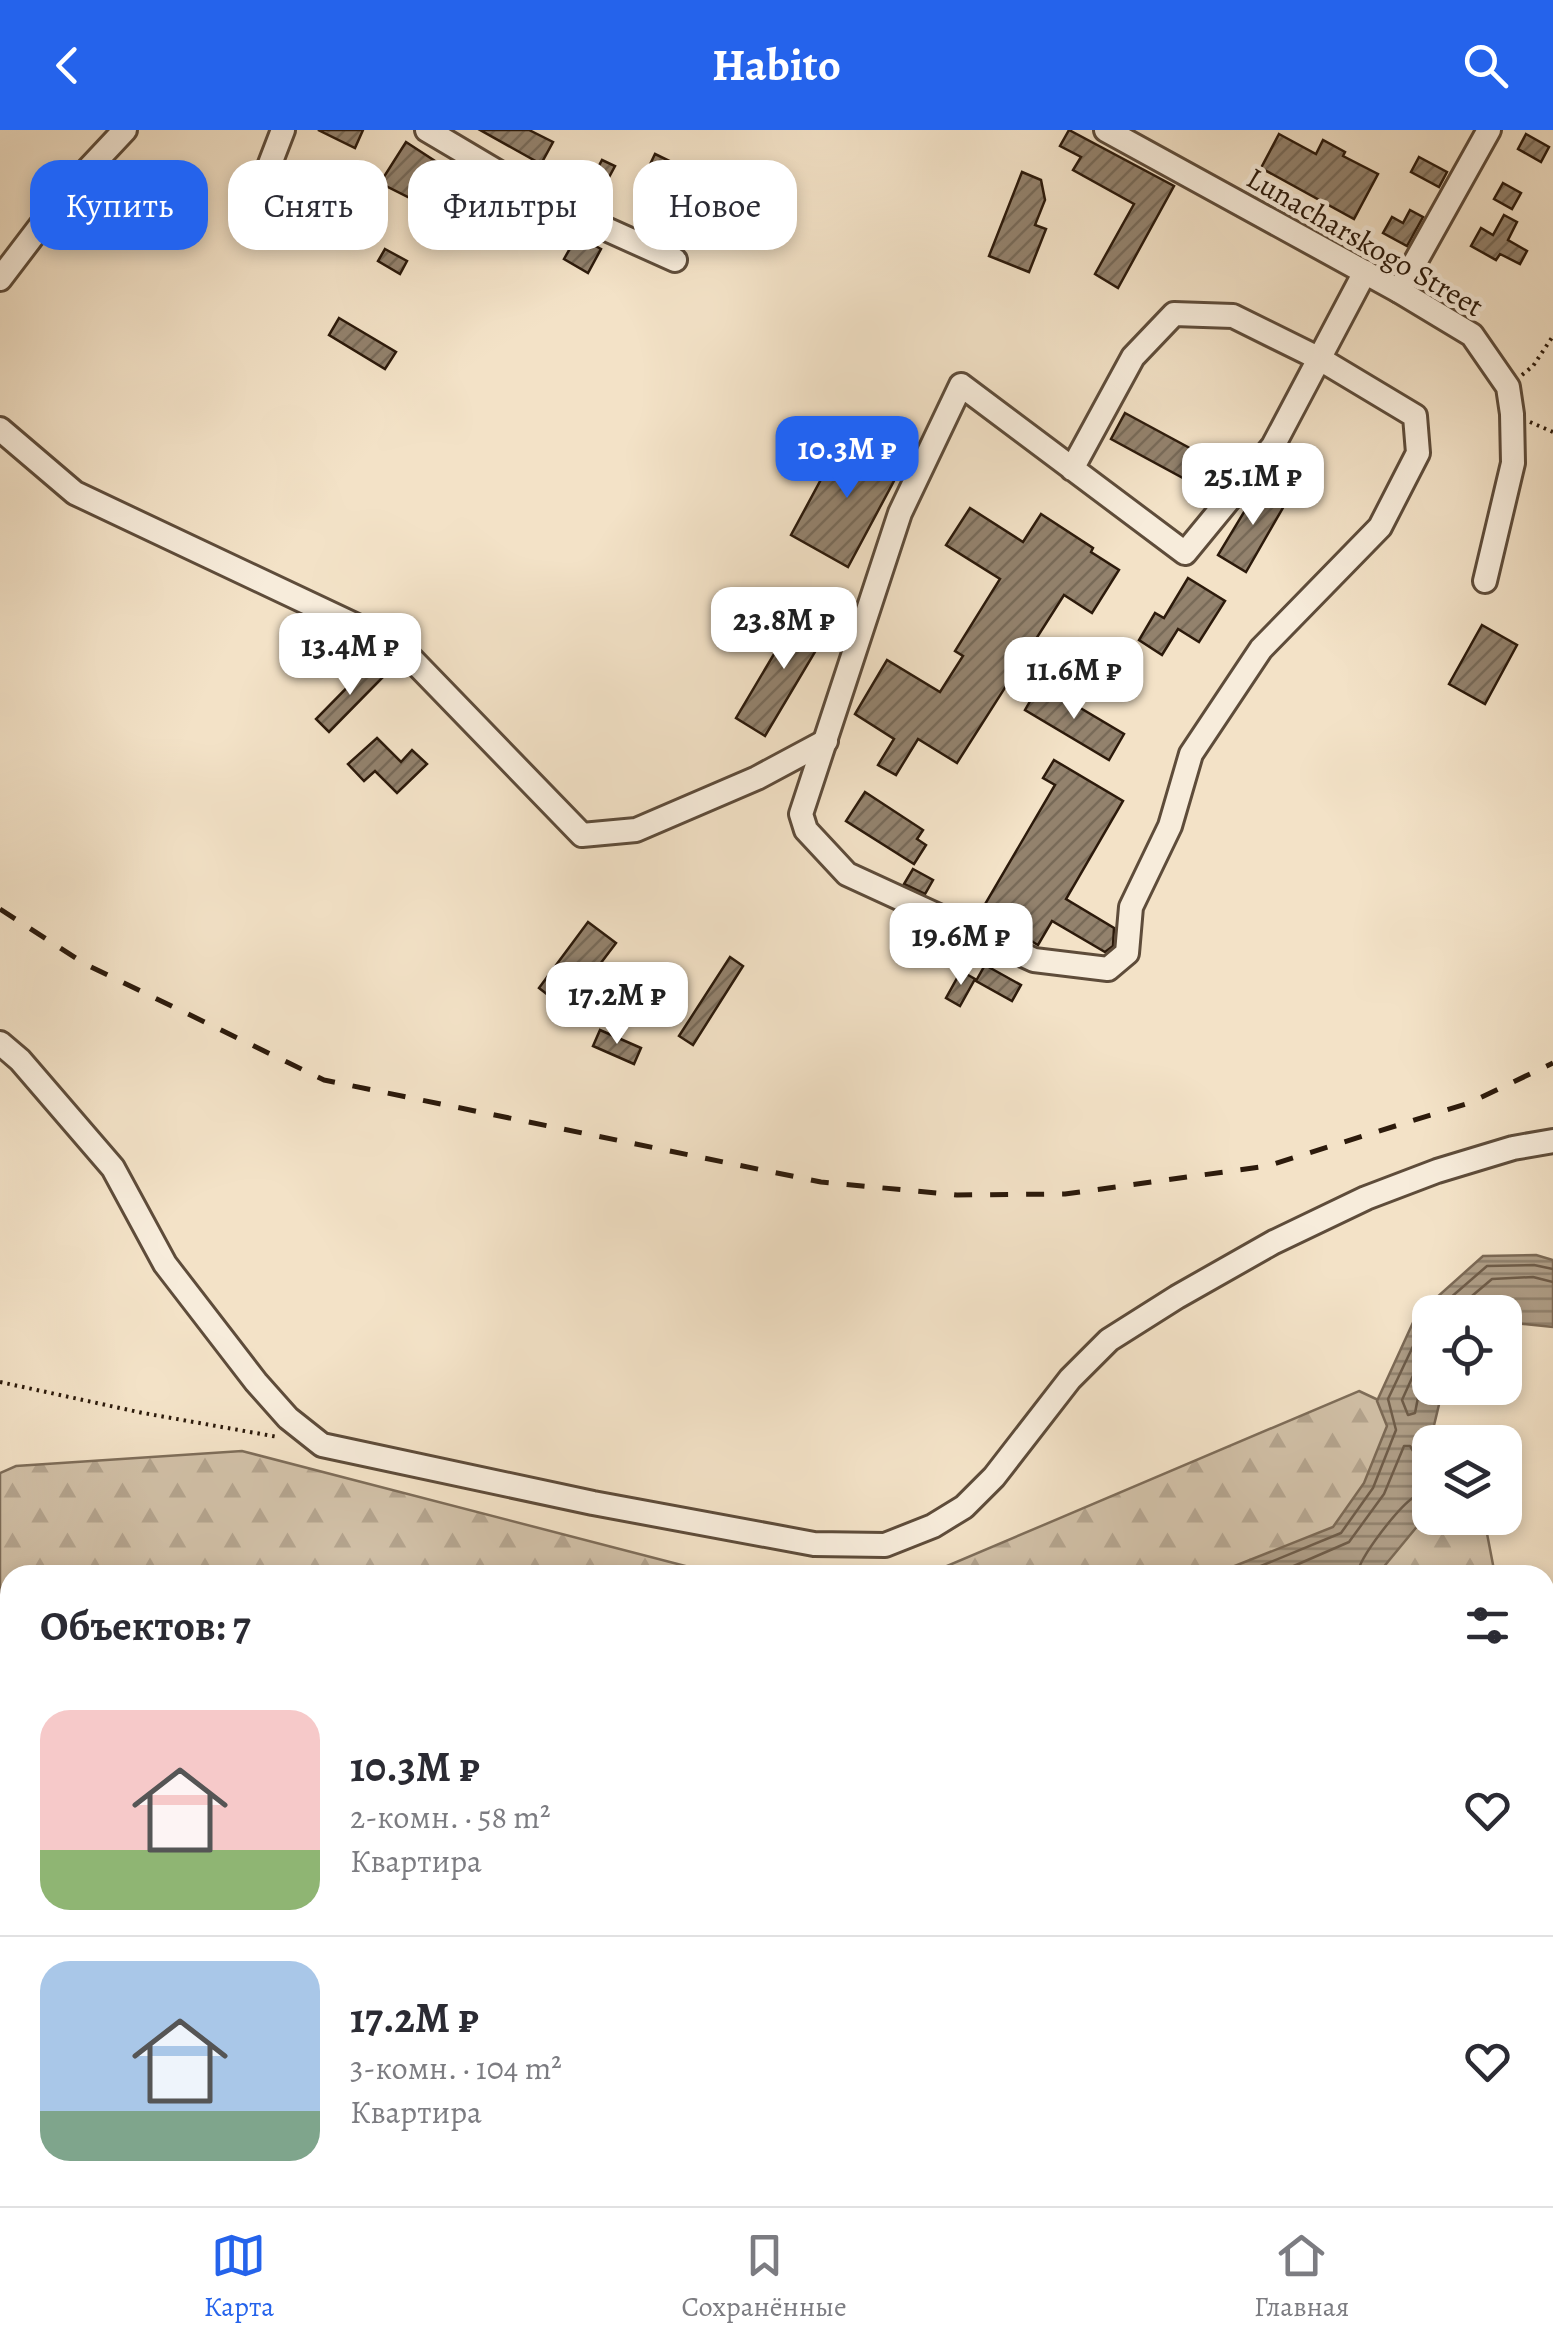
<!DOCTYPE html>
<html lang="ru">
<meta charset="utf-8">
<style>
:root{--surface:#fff;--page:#f2f2f3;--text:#2b2b33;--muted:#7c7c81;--line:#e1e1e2;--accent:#2563eb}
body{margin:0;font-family:Alegreya,serif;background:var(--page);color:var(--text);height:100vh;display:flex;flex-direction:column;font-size:38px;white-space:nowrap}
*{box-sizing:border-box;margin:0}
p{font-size:32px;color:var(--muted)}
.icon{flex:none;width:55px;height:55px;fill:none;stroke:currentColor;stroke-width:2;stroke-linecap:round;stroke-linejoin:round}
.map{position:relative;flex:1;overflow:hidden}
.side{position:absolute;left:0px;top:1435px;width:1555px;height:642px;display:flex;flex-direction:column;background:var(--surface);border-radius:30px 30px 0 0;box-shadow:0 5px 15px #0003}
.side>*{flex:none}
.top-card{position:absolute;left:30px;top:30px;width:1000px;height:90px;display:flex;gap:20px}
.buttons{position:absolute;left:1412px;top:1165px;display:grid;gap:20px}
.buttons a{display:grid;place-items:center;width:110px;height:110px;border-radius:20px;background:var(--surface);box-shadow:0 5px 15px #0003;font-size:50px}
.price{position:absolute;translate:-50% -85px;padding:0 22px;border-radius:20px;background:#fff;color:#222;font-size:32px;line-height:65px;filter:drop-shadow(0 2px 5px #0008)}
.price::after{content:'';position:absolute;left:50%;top:60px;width:30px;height:22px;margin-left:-15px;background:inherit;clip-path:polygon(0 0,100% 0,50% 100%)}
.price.selected{background:var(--accent);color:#fff}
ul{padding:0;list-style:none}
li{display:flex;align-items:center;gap:30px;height:250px;padding:0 40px}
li+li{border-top:2px solid var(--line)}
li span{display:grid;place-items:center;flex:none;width:280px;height:200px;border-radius:30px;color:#555}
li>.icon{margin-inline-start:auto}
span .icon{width:120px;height:120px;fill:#fffc;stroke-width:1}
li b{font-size:42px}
h2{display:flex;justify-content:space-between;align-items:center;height:120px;padding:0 40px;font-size:42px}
.chip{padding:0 35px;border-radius:30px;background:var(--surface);box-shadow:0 5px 15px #0003;font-size:35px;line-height:90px}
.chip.selected{background:var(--accent);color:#fff}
header{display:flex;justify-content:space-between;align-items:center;height:130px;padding:0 40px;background:var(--accent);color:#fff;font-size:45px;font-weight:600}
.tab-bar{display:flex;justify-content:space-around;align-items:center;height:140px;border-top:2px solid var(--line);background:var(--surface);font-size:28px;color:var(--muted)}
.tab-bar a{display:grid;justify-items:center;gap:5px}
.tab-bar .selected{color:var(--accent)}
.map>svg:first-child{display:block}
.forest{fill:url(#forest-firs);stroke:#7e6d59;stroke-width:2.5}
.water{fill:url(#water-rules);stroke:#7b6955;stroke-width:2.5}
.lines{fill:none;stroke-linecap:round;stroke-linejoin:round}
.shore{stroke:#6e5c49;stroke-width:2.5}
.building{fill:url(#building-hatch);stroke:#2c1a0b;stroke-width:2.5}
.minor-casing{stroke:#5e4c3a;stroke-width:28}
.major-casing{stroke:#2c1a0b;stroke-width:32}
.path{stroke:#2c1a0b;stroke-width:4;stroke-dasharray:2.5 5;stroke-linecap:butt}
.minor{stroke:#f7ecdb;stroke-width:22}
.major{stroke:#f3e2c7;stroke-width:28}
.rail{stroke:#2c1a0b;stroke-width:5;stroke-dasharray:18 18;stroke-linecap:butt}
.labels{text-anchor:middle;stroke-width:9;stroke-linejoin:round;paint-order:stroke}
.street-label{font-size:30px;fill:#2c1a0b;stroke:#f7ecdb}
</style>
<header><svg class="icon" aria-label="back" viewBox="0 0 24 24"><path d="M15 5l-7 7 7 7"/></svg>Habito<svg class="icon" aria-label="search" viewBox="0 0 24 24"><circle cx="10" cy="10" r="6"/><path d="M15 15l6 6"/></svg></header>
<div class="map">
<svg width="1553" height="2076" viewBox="0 0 1553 2076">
<defs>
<pattern id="forest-firs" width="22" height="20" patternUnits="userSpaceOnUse" patternTransform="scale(2.5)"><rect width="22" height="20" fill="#d1c0a7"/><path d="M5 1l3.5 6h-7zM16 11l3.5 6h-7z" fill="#b4a48e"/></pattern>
<pattern id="water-rules" width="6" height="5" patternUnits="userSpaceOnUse" patternTransform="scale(2.5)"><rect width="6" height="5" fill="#af9e87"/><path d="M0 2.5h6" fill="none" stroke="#8f806d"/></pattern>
<pattern id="building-hatch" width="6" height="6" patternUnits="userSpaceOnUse" patternTransform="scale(2.5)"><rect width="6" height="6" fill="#93826d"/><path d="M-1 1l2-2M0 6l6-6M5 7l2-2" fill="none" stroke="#786a58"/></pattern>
</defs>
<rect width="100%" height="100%" fill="#f3e2c7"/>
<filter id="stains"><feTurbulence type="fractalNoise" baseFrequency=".002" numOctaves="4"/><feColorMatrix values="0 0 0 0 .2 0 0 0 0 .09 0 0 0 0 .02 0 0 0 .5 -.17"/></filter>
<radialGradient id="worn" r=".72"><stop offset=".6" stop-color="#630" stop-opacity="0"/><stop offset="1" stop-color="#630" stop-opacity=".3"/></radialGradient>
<g class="forest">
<path d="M1359,1261L1468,1312H1430V1388H1484L1495,1445H10V2003H0V1343L16,1336L242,1321L693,1438L940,1439Z"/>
<path d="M248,2068H363C325,2076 287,2076 248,2068Z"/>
</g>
<g class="water">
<path d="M1536,1125L1553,1130V1197L1505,1192V1182H1430V1258H1443L1430,1312L1429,1382L1377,1445H1212L1333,1397L1364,1353L1387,1296L1377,1271L1416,1186L1483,1126Z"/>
<path d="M0,1877L10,1878V1924L0,1919Z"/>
</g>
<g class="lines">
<g class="shore">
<path d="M1434,1182L1487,1136L1534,1135L1553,1139"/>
<path d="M1453,1182L1492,1149L1533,1147L1553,1152"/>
<path d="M1430,1208L1402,1270L1408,1285L1415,1283L1421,1252L1430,1240"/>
<path d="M1239,1445L1341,1403L1373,1358L1396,1300L1388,1269L1424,1193L1430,1186"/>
<path d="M1273,1445L1349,1412L1384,1364L1404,1316H1410L1418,1329L1430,1334"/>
<path d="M1357,1445C1359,1427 1399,1377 1414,1367C1421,1363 1423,1364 1430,1363"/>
</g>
</g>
<g class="building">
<path d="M318,0H363L355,18Z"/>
<path d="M480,0H529L553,12L541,34Z"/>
<path d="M1069,0L1174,56L1118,158L1095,144L1134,74L1073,40L1081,27L1060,16Z"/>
<path d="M1279,4L1316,24L1323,10L1345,22L1343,26L1378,44L1354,89L1261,38Z"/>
<path d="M1526,4L1549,17L1541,32L1518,19Z"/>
<path d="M406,12L438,33L416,71L380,53Z"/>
<path d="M655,24L676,34L666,55L645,45Z"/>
<path d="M1419,27L1447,42L1439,57L1411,42Z"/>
<path d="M602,30L615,36L601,62L589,55Z"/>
<path d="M1022,42L1041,50L1045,70L1035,95L1046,99L1029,142L989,126Z"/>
<path d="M1503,53L1521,63L1512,79L1494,69Z"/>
<path d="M507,67L529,79L516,103L493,90Z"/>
<path d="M1410,80L1423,87L1407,116L1383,103L1392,87L1403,93Z"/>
<path d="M1504,85L1517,92L1508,110L1527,121L1520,134L1500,124L1496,130L1471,116L1481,98L1493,105Z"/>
<path d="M577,106L601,119L588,143L564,129Z"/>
<path d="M385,119L407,131L400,144L378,131Z"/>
<path d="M339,188L396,222L385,239L329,205Z"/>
<path d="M1125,283L1197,322L1183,348L1111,309Z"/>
<path d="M845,305L902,336L848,437L791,405Z"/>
<path d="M1261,354L1288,369L1246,442L1218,425Z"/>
<path d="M970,378L1023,412L1041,384L1093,418L1091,422L1119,440L1092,483L1064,465L957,633L918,609L896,645L878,635L894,609L855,584L887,530L940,562L963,526L955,521L1000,449L946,415Z"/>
<path d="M1188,448L1225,471L1199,512L1178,499L1162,525L1139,510L1155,483L1164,488Z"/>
<path d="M802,477L831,495L765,606L736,588Z"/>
<path d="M1482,495L1517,515L1485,574L1449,554Z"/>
<path d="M371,533L384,546L329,602L316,589Z"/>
<path d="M1040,554L1124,604L1109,630L1025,580Z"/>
<path d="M377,608L401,632L412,620L427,634L397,663L375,641L364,651L348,634Z"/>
<path d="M1054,630L1123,671L1066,769L1114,798L1113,816L1105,822L1052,791L1038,815L981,781L1055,655L1043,648Z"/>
<path d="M865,662L923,700L917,709L926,715L914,734L846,691Z"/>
<path d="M913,739L933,750L925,764L904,754Z"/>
<path d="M588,792L616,813L566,879L539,858Z"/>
<path d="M730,827L743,836L693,915L679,906Z"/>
<path d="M985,835L1021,855L1012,871L976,851Z"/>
<path d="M961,841L975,849L960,876L946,868Z"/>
<path d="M600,900L641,918L634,934L593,916Z"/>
</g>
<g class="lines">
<g class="minor-casing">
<g id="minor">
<path d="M427,0L557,77L675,130"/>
<path d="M1106,0L1399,161L1472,205L1508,257L1512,284L1513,333L1485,451"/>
<path d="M268,39L283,0"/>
<path d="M0,149L64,65L125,0"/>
<path d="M1399,161L1489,0"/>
<path d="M0,299L75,363L399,516L582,705L636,700L757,648L826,611"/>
<path d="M1072,339L1133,227L1174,184L1233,186L1320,229L1415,286L1418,323L1380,397L1261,519L1191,624L1170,696L1131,777L1127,823L1108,839L1034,830L847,744L806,700L801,684L900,383L961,255L1185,423L1273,316L1365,142"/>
<path d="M0,913L20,930L113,1038L165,1134L256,1252L288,1288L322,1315L593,1373L814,1414L885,1415L933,1396L964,1377L994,1347L1070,1249L1109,1210L1177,1167L1274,1112L1366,1068L1437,1041L1513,1018L1553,1011"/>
<path d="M1545,1863H1553"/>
<path d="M1545,1953L1553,1954"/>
<path d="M756,2068L772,2076"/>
<path d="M544,2072L556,2068"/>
<path d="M1273,2076L1278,2068"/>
</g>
</g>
<g class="major-casing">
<g id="major">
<path d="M1545,1842L1553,1827"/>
<path d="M1420,2076L1425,2068"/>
</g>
</g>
<g class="path">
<path d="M1522,245L1533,236L1553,206"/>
<path d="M1530,292L1553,302"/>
<path d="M0,1252L143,1283L278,1307"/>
</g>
<use href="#minor" class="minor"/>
<use href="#major" class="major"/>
<path class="rail" d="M0,779L85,834L324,950L821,1052L957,1065L1065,1064L1267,1036L1469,973L1553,933"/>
</g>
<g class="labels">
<g class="street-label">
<text transform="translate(1365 112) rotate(30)" y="10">Lunacharskogo Street</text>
</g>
</g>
<rect width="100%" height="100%" filter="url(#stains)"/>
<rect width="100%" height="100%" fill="url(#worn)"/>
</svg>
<div class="buttons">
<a><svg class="icon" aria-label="locate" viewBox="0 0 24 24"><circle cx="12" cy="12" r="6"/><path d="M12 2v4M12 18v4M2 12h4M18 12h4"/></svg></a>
<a><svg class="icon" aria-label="layers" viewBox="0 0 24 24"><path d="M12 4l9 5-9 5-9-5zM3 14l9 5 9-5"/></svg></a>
</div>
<b class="price selected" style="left:847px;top:371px">10.3M ₽</b>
<b class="price" style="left:1253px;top:398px">25.1M ₽</b>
<b class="price" style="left:784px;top:542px">23.8M ₽</b>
<b class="price" style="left:350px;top:568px">13.4M ₽</b>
<b class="price" style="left:1074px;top:592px">11.6M ₽</b>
<b class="price" style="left:961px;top:858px">19.6M ₽</b>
<b class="price" style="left:617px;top:917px">17.2M ₽</b>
<div class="top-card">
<a class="chip selected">Купить</a>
<a class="chip">Снять</a>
<a class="chip">Фильтры</a>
<a class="chip">Новое</a>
</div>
<section class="side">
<h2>Объектов: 7<svg class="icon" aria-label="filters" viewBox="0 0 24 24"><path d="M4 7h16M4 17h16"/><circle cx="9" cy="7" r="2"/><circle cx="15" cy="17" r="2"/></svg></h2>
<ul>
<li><span style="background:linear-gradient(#f6c9c9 70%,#8fb573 0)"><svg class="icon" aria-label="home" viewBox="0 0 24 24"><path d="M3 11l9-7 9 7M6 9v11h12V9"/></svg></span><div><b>10.3M ₽</b><p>2-комн. · 58 m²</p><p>Квартира</p></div><svg class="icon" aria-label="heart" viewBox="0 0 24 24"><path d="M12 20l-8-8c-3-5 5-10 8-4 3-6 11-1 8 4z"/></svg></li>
<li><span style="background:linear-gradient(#a9c7e8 75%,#7fa58c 0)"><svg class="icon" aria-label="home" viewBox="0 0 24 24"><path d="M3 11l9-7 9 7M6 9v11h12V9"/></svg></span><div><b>17.2M ₽</b><p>3-комн. · 104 m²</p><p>Квартира</p></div><svg class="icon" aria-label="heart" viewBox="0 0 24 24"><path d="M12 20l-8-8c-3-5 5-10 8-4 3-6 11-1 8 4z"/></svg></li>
</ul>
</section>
</div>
<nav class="tab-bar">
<a class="selected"><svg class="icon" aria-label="map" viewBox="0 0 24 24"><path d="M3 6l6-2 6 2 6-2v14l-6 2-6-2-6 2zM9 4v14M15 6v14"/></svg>Карта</a>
<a><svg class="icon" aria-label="saved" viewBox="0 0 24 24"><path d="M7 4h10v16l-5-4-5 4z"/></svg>Сохранённые</a>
<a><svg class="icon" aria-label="home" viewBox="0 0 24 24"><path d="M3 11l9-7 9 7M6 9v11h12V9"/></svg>Главная</a>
</nav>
